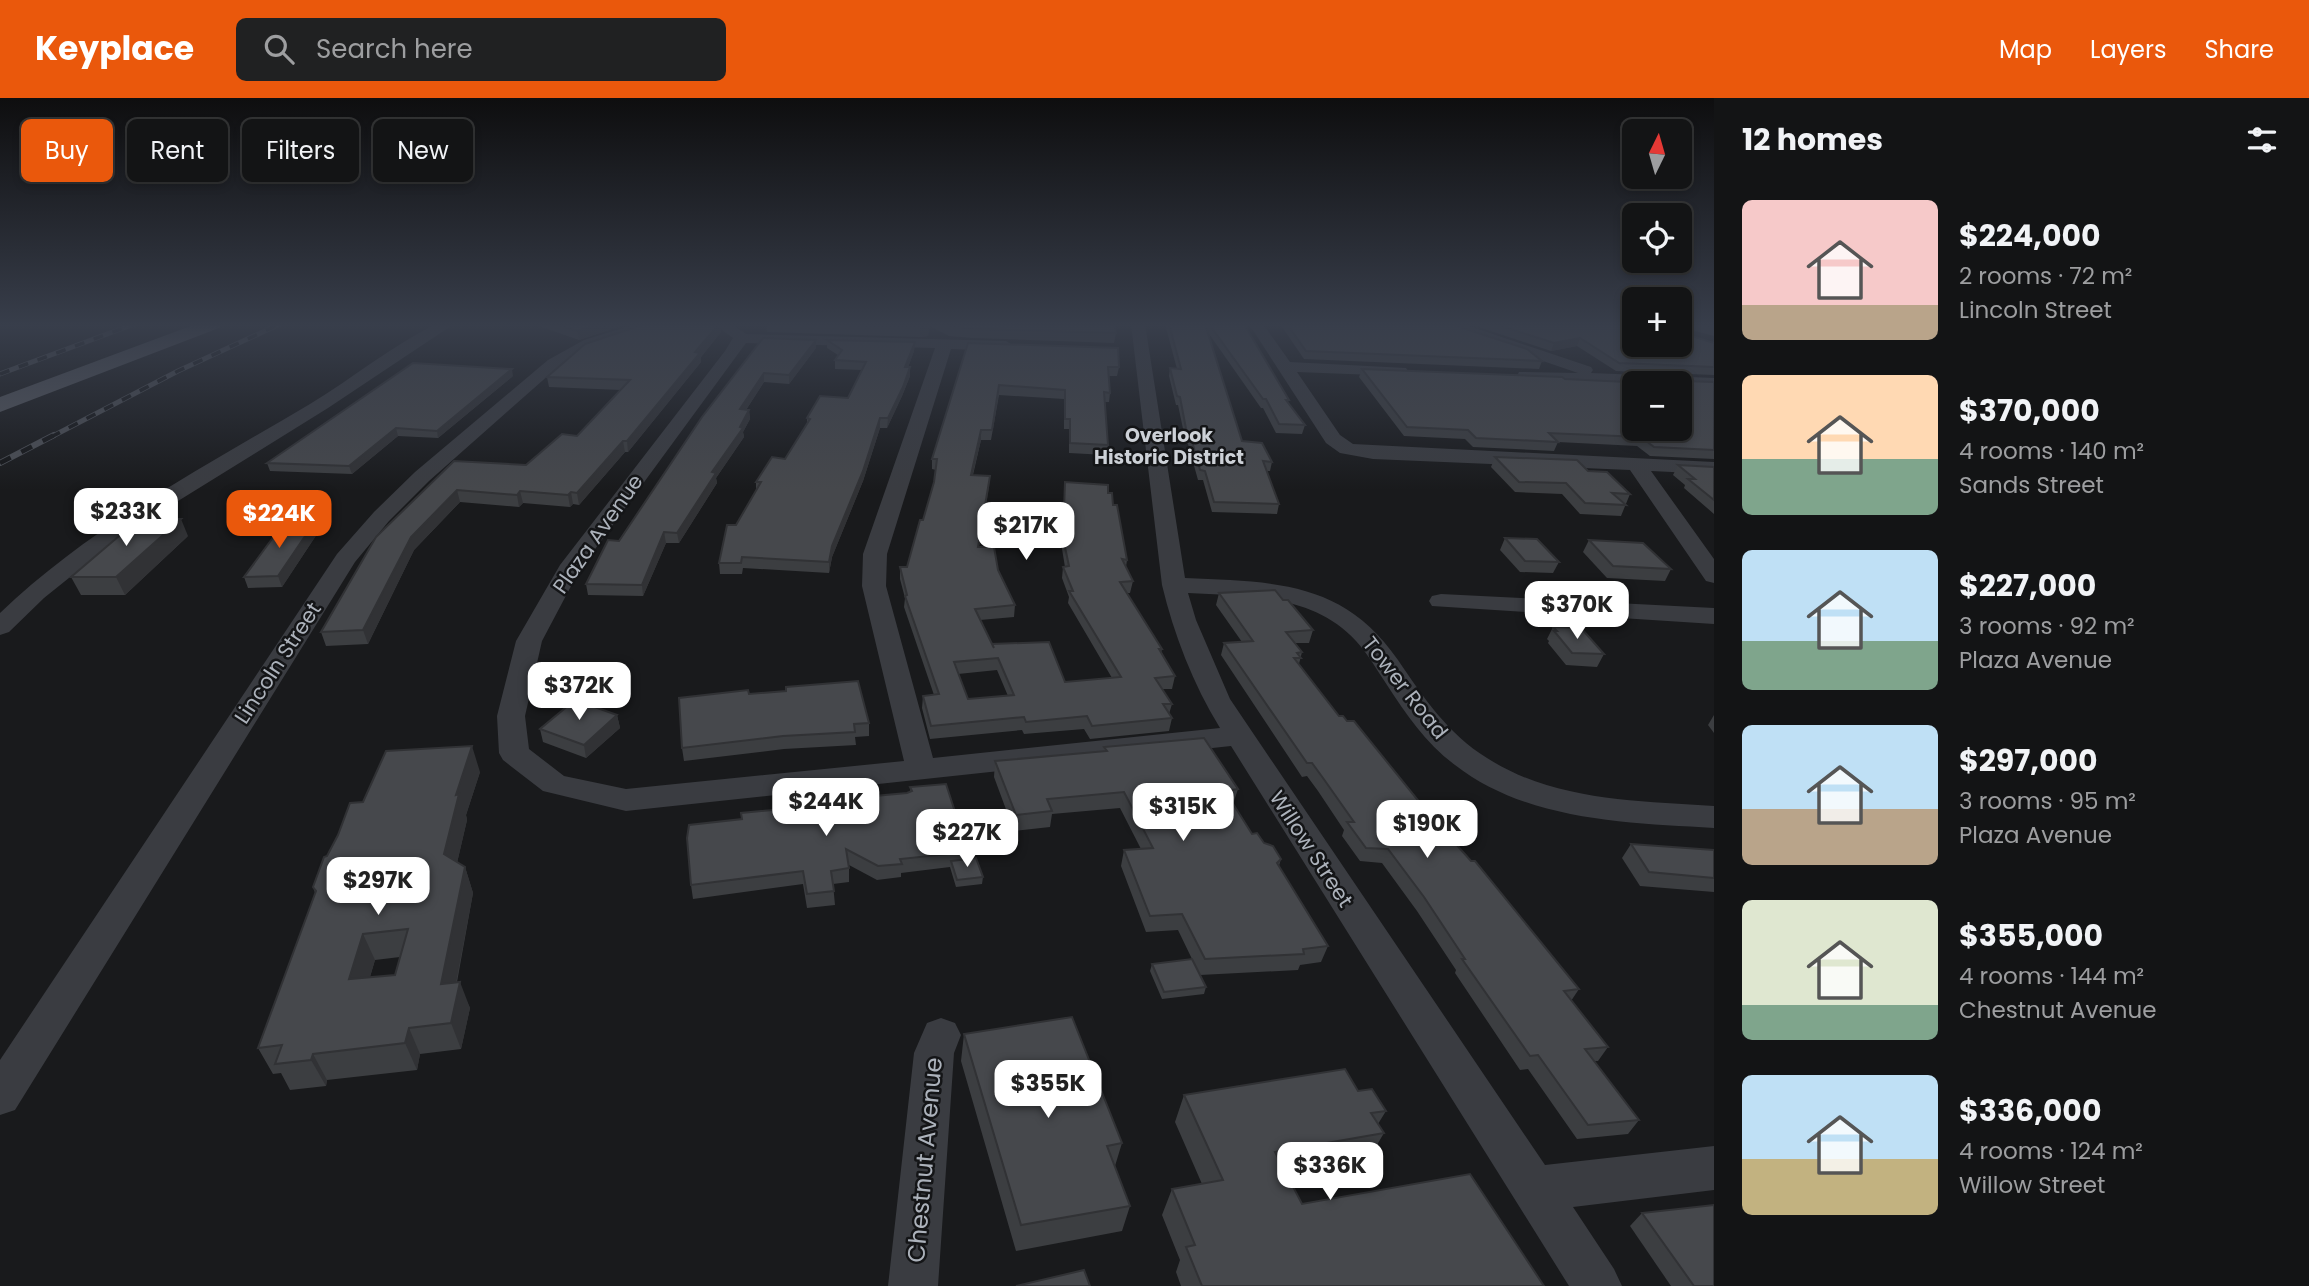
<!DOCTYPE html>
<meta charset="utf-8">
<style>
:root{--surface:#131415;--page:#202122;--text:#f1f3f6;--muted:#9d9ea0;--line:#323334;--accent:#ea580c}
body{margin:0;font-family:Poppins,sans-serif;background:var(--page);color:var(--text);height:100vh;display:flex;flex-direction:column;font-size:26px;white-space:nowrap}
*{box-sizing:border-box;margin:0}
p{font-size:23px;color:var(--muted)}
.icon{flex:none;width:38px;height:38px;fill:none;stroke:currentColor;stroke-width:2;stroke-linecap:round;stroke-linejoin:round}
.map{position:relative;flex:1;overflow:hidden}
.side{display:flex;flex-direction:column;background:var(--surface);width:595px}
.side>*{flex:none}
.banner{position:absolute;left:21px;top:21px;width:665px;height:63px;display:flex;gap:14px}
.needle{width:46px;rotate:5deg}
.tools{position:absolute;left:1622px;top:21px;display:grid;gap:14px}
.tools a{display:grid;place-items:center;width:70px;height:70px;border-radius:10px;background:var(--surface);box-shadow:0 4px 10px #0003,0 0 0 2px var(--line);font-size:35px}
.price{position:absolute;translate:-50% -60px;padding:0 16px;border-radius:14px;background:#fff;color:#222;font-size:23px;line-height:46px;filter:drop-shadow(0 2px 4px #0008)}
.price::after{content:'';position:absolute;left:50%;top:42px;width:21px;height:16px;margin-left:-10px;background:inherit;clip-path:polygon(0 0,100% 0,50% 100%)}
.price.current{background:var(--accent);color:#fff}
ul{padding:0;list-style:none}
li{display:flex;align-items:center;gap:21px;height:175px;padding:0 28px}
li span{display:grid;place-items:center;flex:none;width:196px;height:140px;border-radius:10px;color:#555}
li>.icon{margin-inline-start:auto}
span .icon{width:84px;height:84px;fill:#fffc;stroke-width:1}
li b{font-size:30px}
h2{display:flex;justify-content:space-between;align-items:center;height:84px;padding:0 28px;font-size:30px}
.tag{padding:0 24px;border-radius:10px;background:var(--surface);box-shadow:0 4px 10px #0003,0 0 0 2px var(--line);font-size:24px;line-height:63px}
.tag.current{background:var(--accent);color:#fff}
header{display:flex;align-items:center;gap:42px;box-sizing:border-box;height:98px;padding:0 35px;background:var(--accent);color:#fff}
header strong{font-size:33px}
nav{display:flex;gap:38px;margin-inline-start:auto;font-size:24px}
.search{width:490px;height:63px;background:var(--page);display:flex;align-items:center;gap:18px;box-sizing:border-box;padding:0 24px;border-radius:10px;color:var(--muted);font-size:26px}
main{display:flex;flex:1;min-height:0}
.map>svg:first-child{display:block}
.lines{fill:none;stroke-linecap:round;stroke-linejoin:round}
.minor{fill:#3a3c41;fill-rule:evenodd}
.major{fill:#565960;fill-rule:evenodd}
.rail-far1-casing{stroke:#4d5056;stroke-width:5}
.rail-casing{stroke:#4d5056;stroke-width:6}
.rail-far1{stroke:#141517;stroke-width:3.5;stroke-dasharray:10;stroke-linecap:butt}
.rail{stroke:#141517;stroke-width:4.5;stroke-dasharray:12;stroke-linecap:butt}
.wall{fill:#3c3e41;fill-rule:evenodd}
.shaded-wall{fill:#313235}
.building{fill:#46484c;stroke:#313235;stroke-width:2;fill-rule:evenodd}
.labels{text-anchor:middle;stroke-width:5;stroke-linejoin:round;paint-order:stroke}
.far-neighbourhood-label{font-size:19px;font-weight:bold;fill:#cdd1d7;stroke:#141517}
.street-label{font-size:21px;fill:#acb2bb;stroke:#141517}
.near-street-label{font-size:24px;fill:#acb2bb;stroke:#141517}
</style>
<header>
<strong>Keyplace</strong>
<div class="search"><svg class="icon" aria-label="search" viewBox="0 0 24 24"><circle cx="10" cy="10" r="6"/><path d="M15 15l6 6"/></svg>Search here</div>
<nav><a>Map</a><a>Layers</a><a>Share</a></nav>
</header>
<main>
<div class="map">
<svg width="1714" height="1188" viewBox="0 0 1714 1188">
<rect width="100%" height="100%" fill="#191a1c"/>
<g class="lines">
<g class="minor">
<path d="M436,226H454L328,310L120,439L44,500L9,534L0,537V515C91,428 202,370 310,306C353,280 391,248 436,226Z"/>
<path d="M636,226H658L656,229L595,249L559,268L429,383L389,423L355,464L15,1012L0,1017V962L337,456L374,414L415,374L548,262L584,242Z"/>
<path d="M714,226H732L746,236L1006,243L1014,248L1006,253L951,251L887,456L886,488L933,660L1220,630C1193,586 1174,537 1162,487L1131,226H1145L1185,480C1273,484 1343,482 1398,562C1423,599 1448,636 1487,660C1554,703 1637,703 1714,708V730C1627,725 1527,723 1455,667C1426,646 1406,616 1387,587C1377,572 1368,556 1356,543C1313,496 1247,498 1188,495L1196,522L1230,601L1545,1067L1714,1048V1092L1573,1109L1614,1171L1622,1188H1569L1231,648L626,713L543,693L503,662L499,655L497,618L516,543L560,467L725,253L733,240ZM746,245L935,250L863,456L862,488L904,663L626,691L564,678L529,651L525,618L542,543L579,473Z"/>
<path d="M1249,226H1263L1290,264L1406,270L1408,273L1406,276L1400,278L1297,274L1340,337L1353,346L1714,364V376L1651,373L1714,461V485L1706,483L1630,372L1373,361L1340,355L1326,345Z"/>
<path d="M1442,226H1463L1591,269L1593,272L1591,275L1714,280V290L1680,289V285L1634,287L1525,283L1519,282L1517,278L1519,274L1578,275L1444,229Z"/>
<path d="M1441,496L1714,510V526L1432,508L1429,503L1432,498Z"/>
<path d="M941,920L955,925L961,937L954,955L938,1188H888L914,955L927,925Z"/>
</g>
<path class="major" d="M196,226H221L219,230L0,314V299Z"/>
<g class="rail-far1-casing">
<g id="rail-far1">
<path d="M0,276L134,226"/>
<path d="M51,339L178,273L280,226"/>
</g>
</g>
<g class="rail-casing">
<path id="rail" d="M0,365L54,337"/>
</g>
<use href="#rail-far1" class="rail-far1"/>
<use href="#rail" class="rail"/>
</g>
<g class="wall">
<path d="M541,226H621V228L579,242L542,229Z"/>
<path d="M645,226H720L721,234L701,259V264L628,354H625L579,407L573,406L570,409L523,405L519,409L460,404L414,452L368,546L326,548L321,534L454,363L526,367L577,338L621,292L549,289L547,279Z"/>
<path d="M766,226H1114L1116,235L1114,245L973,240L949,238L930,228L928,238L920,239L767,234Z"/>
<path d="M1165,226H1244L1289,302L1288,304L1305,327L1302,336L1276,335L1263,310H1261L1207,233L1242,343L1272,364L1270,373H1267L1279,406L1277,416L1212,414L1203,382H1198L1188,346L1186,345L1178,307H1176L1169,278L1170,270L1177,271Z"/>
<path d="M1280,226H1451L1542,263L1539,271L1304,261Z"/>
<path d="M1470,226H1714V238L1681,229L1682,235L1714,245V277L1616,273L1577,248L1551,253Z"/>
<path d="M763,240L816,250L789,286L764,284L746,312H749L750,321L743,334L744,339L716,380L717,385L679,445H666L643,498L588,497L586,486L619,443Z"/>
<path d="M827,242L915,244L914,253L908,269L910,278L902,298L887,330H880L863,383L832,459L829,475L743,470L742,476H720L719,465L736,427L756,392V384L785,361L807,327V320L848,300L862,272L835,271V262L838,257L827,250Z"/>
<path d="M968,245L1119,269L1117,278H1109L1110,295L1109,304H1104L1108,347L1106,357L1069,355V331H1064V301L999,297L991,342H981L973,377L990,378L979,449L998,472L1015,507L1014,519L980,522L992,547L1065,584L1112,580L1068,505L1069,499L1062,480L1063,469H1065L1062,451L1065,384L1108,395L1113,407L1127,462L1126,469L1133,483L1130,495H1127L1162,551L1161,555L1175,578L1172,591H1162L1172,606L1169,616L1172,620L1169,633L1090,641L1084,631L1024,636L1022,632L930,641L922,610L923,598L934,597L904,509L905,500L900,481V469H907L923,422L934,384L936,372L932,371V361ZM997,572L1008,598L968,601L958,576Z"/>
<path d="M1362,271L1642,285L1644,281L1714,284V361L1650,358L1637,348L1558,344L1554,353L1473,349L1465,341L1404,338L1359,279Z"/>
<path d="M513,278L438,340L398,338L352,376L270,373L267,365Z"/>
<path d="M1495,359L1588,373L1630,396L1621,418L1580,416L1562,396L1515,394L1491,369Z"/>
<path d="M1678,367L1714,369V416L1684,390L1685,387L1673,377Z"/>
<path d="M317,436L282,489L248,490L244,479Z"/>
<path d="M188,438L125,497H81L71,479Z"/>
<path d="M1505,440L1559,464L1553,475L1520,474L1500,452Z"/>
<path d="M1589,442L1671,471L1665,483L1607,480L1583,454Z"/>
<path d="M1219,495L1283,502L1313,532L1309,545H1295L1302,554L1299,566L1339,618L1429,716L1579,891L1571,903L1608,949L1598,963H1594L1639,1022L1628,1036L1577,1041L1528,971L1520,972L1455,875L1456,872L1417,813L1382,765L1360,763L1342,738L1344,732L1318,693L1307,678L1302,679L1221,557L1224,545L1242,544L1216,507Z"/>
<path d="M1553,529L1604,556L1597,569L1566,567L1548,545L1549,543L1547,541Z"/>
<path d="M749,596L869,625V638L855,639L856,647L784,651L684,663L682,650Z"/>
<path d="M617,617L620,630L586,660L543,644L540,631Z"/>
<path d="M1714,617V635L1708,627Z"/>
<path d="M1104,649L1238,691L1233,706L1252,736L1281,761L1279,768L1328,848L1321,864L1300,867L1298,872L1200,877L1206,889L1204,896L1162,901L1150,873L1152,866L1192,861L1178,832L1146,834L1121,768L1124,752L1141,751L1120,710L1052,716L1050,729L1014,733L994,679L995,663L1104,653Z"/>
<path d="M480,674L466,717L467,722L457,765L465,769L473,795L457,884L470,910L461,951L420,956L417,972L327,982L326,988L290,992L281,975L273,976L258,950L315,795L313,789L338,737L363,704ZM400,859L395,877L370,879L375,862Z"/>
<path d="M910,689L968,754V761L983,779L982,786L956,789L950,769L901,775V779L877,782L849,767V784L833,786L835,807L807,810L803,786L693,801L691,787L742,721L864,703V699L907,695L910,694Z"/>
<path d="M1631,746L1714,752V794L1640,788L1622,760Z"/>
<path d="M964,936L1122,1045L1115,1068L1130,1108L1122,1133L1016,1153L961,963Z"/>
<path d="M1358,993L1386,1013L1378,1026L1384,1035L1368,1062L1287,1076L1302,1106L1544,1188H1181L1176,1174L1180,1162L1162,1117L1172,1091L1202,1086L1175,1024L1184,997Z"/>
<path d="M1642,1115L1714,1188H1671L1630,1128Z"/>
</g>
<g class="shaded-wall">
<path d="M600,226H621V228L579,242L577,233Z"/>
<path d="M719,226H720L721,234L701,259V264L628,354L627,343Z"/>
<path d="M929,226H930L928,238L920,239V229Z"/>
<path d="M1580,240L1577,248L1551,253L1554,245Z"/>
<path d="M816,242V250L789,286V277Z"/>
<path d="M915,244L914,253L905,278V269Z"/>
<path d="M910,269V278L902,298L887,330L888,320Z"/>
<path d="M512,271L513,278L438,340L437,333Z"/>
<path d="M764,275V284L740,321V311Z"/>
<path d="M749,312L750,321L743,334L744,339L716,380L717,385L679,445L677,435L740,329Z"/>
<path d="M880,320V330L863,383L832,459L829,475V464L832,448Z"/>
<path d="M396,330L398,338L352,376L349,368Z"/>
<path d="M981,332V342L970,387L971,377Z"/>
<path d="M623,343L625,354L579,407L577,395Z"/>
<path d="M990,378L989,389L977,460L978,449Z"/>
<path d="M457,392L460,404L414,452L368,546L363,532L411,439Z"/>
<path d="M520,393L523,405L519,409L517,397Z"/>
<path d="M571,394L573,406L570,409L568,397Z"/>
<path d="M181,421L188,438L125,497L116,479Z"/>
<path d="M314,425L317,436L282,489L278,478Z"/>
<path d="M664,434L666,445L643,498L642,487Z"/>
<path d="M617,617L620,630L586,660L584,647Z"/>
<path d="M472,648L480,674L466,717L467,722L453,782L444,756L456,697Z"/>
<path d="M465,769L473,795L451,912L441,886Z"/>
<path d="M363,836L375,862L361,908L349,881Z"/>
<path d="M460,884L470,910L461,951L451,925Z"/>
<path d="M409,930L420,956L417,972L405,945Z"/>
<path d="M313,956L327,982L326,988L311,962Z"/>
</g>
<g class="building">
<path d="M556,226H600L577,233Z"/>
<path d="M645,226H719L695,254L700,255L627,343H623L577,395L571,394L568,397L520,393L517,397L457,392L411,439L363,532L321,534L376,439L454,363L526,367L562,336L577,338L630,282L547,279L585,246Z"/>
<path d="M803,226H929L928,228L920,229Z"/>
<path d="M944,226H1114L1116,235L973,231L950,228Z"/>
<path d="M1169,226H1205L1242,343L1262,345L1272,364L1263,363L1279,406L1214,404L1205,373L1200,372L1190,336H1187L1180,299L1177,298L1170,270L1181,271Z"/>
<path d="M1209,226H1244L1289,302H1286L1305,327L1279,326L1266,301H1263Z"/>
<path d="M1287,226H1451L1527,251L1542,263L1306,253Z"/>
<path d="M1495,226H1634V247H1680V226H1681L1682,235L1714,245V269L1619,265L1580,240L1554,245Z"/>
<path d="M1700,226H1714V230Z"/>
<path d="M763,240L816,242L789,277L764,275L740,311L749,312L740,329L743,330L712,374L716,375L677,435L664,434L642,487L586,486L608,442L619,443L702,319Z"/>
<path d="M827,242L915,244L905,269H910L903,289L888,320H880L863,373L832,448L829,464L742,459L741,465H719L727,427H736L761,384H756L772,359L785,361L810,321L807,320L820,298L848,300L866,264L835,262L842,252Z"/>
<path d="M968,245L1118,250L1119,269H1108L1110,295L1104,294L1108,347L1070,345V321H1065V292L999,287L992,332H981L971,377L990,378L978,449H994L998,472L1015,507L975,511L994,550L992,546L1049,544L1065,584L1121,579L1069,493H1073L1063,469L1069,468L1063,440L1065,384L1108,387V395H1112L1113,407H1117L1127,462L1122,461L1133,483L1120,484L1162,551H1159L1175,578L1155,580L1172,606H1163L1172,620L1092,628L1087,618L1026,624L1024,619L931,628L923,598L939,596L905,498L907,497L900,469H907L920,422H923L934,384L937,361H932ZM998,560L1014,597L968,601L954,564Z"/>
<path d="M413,265L512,271L437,333L396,330L349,368L267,365Z"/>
<path d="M1362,271L1562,279L1565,281L1648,285H1634V331H1680V285H1650L1644,281L1681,280L1684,283L1714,284V352L1654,349L1641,339L1549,335L1558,344L1476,340L1468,332L1407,329Z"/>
<path d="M1495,359L1577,362L1588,373L1607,374L1630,396L1612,395L1626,407L1585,405L1566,385L1519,384Z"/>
<path d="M1678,367L1714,369V402L1688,381H1695Z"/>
<path d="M139,421H181L116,479H71Z"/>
<path d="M314,425L278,478L244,479L283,426Z"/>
<path d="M1505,440L1537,441L1559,464L1525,463Z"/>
<path d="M1589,442L1643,445L1671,471L1613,468Z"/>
<path d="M1275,492L1283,502H1288L1313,532L1286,534L1302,554L1297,555L1301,560H1294L1339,618H1343L1347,623H1354L1429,716L1471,763H1475L1579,891L1564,893L1608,949L1585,951L1639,1022L1588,1027L1538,957L1530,958L1462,861H1465L1424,799L1388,751L1366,750L1347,724H1354L1323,680L1312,665H1307L1224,545L1253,543L1219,495Z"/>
<path d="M1553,529L1581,530L1604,556L1572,555L1554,533H1557Z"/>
<path d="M858,583L869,625L854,626L855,634L783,638L682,650L679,600L748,592L749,596L786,593V589Z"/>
<path d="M575,602L617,617L584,647L540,631Z"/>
<path d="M1204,640L1238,691L1225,693L1252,736L1257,735L1264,745L1273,748L1281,761L1277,765L1328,848L1303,851L1304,856L1205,861L1182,816L1150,818L1124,752L1153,750L1124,694L1047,701L1052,713L1016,717L995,663L1107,653L1104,649Z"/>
<path d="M472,648L456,697L459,696L444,756L465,769L441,886L460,884L451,925L409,930L405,945L313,956L311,962L275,966L282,947L258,950L316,793L313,789L324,759L327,758L338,737L350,705L363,704L386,653ZM408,831L395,877L349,881L363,836Z"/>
<path d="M946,686L968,754L900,761L902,766L878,768L846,751L849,770L831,773L834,793L807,796L803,773L691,787L687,740L689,727L742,721L741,715L865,703L864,699L907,695L912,693L910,689Z"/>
<path d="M1631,746L1714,752V780L1649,774Z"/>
<path d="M976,760L983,779L957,782L951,763Z"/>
<path d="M1192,861L1206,889L1164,894L1152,866Z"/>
<path d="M1072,919L1122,1045L1107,1048L1130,1108L1021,1127L964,936Z"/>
<path d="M1345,971L1358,993L1372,991L1386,1013L1371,1015L1384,1035L1275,1054L1302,1106L1470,1076L1544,1188H1202L1186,1149L1195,1147L1172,1091L1223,1082L1184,997Z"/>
<path d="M1714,1107V1188H1694L1642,1115Z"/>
<path d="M1084,1172L1090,1188H1016Z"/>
</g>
<linearGradient id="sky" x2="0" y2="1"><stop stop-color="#0e0e0f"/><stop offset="0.58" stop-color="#383e4b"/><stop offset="1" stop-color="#383e4b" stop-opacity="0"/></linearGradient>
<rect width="1714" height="392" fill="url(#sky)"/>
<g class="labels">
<g class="far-neighbourhood-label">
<text x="1169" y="344">Overlook<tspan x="1169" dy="22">Historic District</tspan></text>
</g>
<g class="street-label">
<text transform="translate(598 436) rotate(-55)" y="7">Plaza Avenue</text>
<text transform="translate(278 565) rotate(-57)" y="7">Lincoln Street</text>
<text transform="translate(1405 590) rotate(52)" y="7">Tower Road</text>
<text transform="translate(1311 751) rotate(57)" y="7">Willow Street</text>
</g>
<g class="near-street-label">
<text transform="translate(925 1062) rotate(-85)" y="8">Chestnut Avenue</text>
</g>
</g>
</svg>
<div class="tools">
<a><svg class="needle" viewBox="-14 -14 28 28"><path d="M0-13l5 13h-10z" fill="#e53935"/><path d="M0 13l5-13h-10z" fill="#9d9ea0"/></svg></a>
<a><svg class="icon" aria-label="locate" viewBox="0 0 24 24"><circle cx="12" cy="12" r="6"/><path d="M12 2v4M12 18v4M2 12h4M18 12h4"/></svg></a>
<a>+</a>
<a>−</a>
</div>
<b class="price" style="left:126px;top:450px">$233K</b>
<b class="price current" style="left:279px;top:452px">$224K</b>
<b class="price" style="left:1026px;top:464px">$217K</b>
<b class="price" style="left:1577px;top:543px">$370K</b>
<b class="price" style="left:579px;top:624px">$372K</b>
<b class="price" style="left:826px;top:740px">$244K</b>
<b class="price" style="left:1183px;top:745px">$315K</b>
<b class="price" style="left:1427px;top:762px">$190K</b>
<b class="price" style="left:967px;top:771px">$227K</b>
<b class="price" style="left:378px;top:819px">$297K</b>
<b class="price" style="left:1048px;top:1022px">$355K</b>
<b class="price" style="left:1330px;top:1104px">$336K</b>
<div class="banner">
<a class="tag current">Buy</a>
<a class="tag">Rent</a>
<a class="tag">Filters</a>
<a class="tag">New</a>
</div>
</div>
<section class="side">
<h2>12 homes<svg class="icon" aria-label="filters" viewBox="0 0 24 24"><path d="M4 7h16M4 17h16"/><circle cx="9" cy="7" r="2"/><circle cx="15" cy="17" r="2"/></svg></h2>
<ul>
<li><span style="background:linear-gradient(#f6c9c9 75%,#b9a48a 0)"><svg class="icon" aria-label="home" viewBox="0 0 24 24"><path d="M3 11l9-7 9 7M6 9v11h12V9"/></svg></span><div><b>$224,000</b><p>2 rooms · 72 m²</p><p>Lincoln Street</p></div></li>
<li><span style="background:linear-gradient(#ffd9b3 60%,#7fa58c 0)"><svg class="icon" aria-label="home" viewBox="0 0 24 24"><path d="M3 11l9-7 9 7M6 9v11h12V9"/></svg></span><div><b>$370,000</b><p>4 rooms · 140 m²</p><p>Sands Street</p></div></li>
<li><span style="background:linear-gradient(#bfe0f5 65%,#7fa58c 0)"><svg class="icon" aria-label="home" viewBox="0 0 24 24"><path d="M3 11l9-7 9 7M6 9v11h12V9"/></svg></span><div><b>$227,000</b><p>3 rooms · 92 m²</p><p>Plaza Avenue</p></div></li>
<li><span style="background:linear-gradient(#bfe0f5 60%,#b9a48a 0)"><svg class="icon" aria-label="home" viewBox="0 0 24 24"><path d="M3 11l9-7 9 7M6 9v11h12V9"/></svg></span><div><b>$297,000</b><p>3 rooms · 95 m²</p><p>Plaza Avenue</p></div></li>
<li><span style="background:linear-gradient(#dfe7d0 75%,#7fa58c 0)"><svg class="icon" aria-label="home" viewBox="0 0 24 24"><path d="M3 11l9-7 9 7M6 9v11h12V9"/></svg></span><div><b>$355,000</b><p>4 rooms · 144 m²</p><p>Chestnut Avenue</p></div></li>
<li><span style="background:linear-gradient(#bfe0f5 60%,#c2b280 0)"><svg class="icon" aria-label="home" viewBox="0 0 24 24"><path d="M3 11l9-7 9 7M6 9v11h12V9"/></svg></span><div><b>$336,000</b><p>4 rooms · 124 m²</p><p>Willow Street</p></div></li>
</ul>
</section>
</main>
